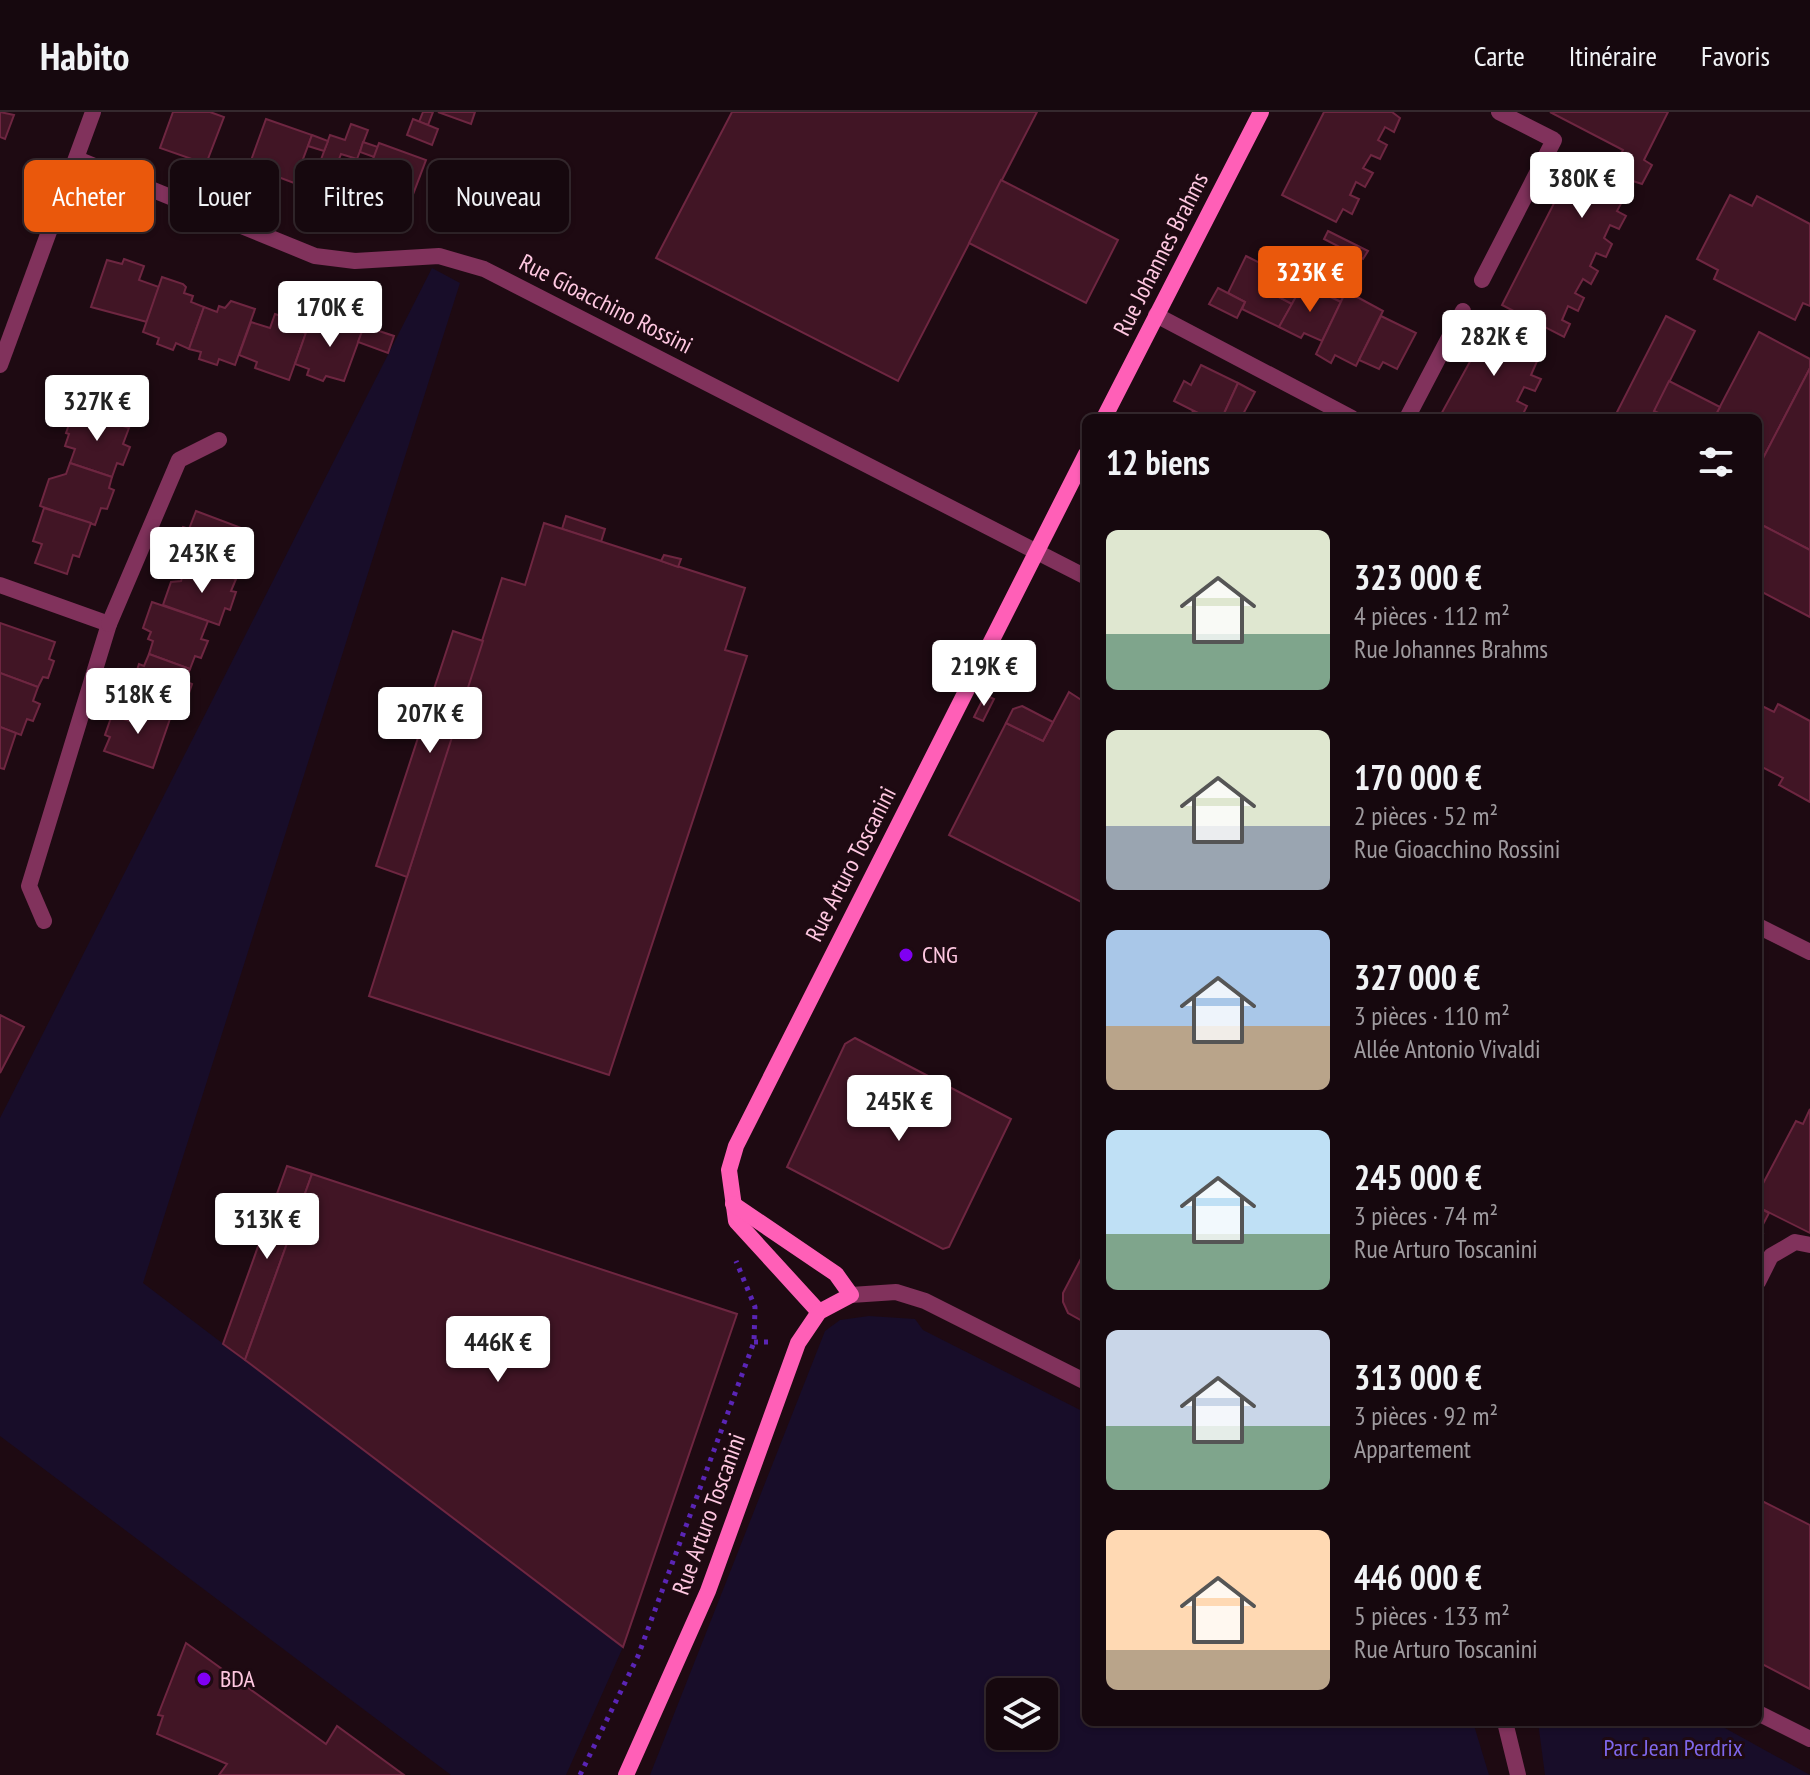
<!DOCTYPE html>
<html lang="fr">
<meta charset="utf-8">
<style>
:root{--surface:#16080e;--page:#23161c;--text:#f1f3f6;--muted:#9e9a9e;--line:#35292e;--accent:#ea580c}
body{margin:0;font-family:"PT Sans Narrow",sans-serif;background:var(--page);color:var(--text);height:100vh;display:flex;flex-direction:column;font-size:30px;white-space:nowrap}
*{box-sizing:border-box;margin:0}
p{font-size:26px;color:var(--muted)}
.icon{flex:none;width:44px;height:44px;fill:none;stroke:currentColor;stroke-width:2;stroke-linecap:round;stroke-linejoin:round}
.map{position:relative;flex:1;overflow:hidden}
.side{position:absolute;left:1082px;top:302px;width:680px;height:1312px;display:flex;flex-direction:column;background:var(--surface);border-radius:12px;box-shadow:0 2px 6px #0004,0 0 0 2px var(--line)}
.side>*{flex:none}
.banner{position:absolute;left:24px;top:48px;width:760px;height:72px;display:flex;gap:16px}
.tools{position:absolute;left:986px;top:1566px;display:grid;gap:16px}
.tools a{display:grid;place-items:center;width:72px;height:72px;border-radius:12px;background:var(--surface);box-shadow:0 2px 6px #0004,0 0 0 2px var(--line);font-size:40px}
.price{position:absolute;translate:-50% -68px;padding:0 18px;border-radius:8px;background:#fff;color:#222;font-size:26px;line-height:52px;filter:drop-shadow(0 2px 4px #0008)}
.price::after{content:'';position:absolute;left:50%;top:48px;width:24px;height:18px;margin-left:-12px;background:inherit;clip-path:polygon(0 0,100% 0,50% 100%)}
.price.on{background:var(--accent);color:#fff}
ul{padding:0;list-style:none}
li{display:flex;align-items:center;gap:24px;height:200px;padding:0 24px}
li span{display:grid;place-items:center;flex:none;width:224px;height:160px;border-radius:12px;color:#555}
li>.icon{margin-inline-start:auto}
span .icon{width:96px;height:96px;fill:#fffc;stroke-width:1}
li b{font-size:34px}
h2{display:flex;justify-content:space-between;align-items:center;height:96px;padding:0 24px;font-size:34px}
.pill{padding:0 28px;border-radius:12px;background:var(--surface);box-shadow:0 2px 6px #0004,0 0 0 2px var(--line);font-size:28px;line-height:72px}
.pill.on{background:var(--accent);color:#fff}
header{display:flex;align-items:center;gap:48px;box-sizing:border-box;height:112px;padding:0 40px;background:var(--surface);border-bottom:2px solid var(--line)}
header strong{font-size:38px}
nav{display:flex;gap:44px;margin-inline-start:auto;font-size:28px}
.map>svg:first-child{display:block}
.green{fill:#180d29;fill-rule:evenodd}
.building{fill:#411525;stroke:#6e2641;stroke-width:2}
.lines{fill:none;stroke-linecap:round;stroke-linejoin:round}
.path{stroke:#5a25b6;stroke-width:5;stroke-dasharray:4 6;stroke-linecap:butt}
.lane{stroke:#81325c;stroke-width:16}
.street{stroke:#81325c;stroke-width:16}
.secondary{stroke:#ff5fb7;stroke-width:16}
.poi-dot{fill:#8000f3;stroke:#1e0a12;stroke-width:3}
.labels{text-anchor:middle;stroke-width:6;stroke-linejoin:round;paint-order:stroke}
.street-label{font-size:24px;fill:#ffc8e1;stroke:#1e0a12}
.poi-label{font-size:24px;fill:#ffc8e1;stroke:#1e0a12;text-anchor:start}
.park-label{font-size:24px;fill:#7f67eb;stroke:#1e0a12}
</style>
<header>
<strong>Habito</strong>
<nav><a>Carte</a><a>Itinéraire</a><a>Favoris</a></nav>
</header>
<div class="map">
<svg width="1810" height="1663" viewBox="0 0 1810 1663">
<rect width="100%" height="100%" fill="#1e0a12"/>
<g class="green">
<path d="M432,156L460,171L143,1171L623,1535L566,1663H451L0,1324V1006Z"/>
<path d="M869,1204L915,1207L923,1218L1086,1301V1610H1473L1489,1663H650L825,1219L840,1208ZM1044,1580V1624H1000V1580Z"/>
<path d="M1538,1610H1714L1810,1663H1545Z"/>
</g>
<g class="building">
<path d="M0,0L14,3L5,27L0,25Z"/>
<path d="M173,0H210L224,5L206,52L160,36Z"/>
<path d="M423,0H433L428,13L419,10Z"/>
<path d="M438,0H475L471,12Z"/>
<path d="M732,0H1037L898,269L656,146Z"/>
<path d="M1324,0H1392L1400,6L1394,20L1385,15L1378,28L1387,33L1380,47L1371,43L1363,56L1373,61L1365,75L1356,70L1350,83L1359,87L1352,102L1343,97L1336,110L1282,83Z"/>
<path d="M1550,0H1668L1644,48L1652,53L1642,72L1633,69L1617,99L1626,104L1619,117L1610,113L1604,126L1612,132L1606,145L1596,141L1590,154L1598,159L1591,172L1583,167L1575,181L1584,186L1578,199L1568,194L1562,208L1570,212L1564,225L1502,193L1571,58L1604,75L1623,38Z"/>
<path d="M266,7L312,23L294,71L249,54Z"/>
<path d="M413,7L438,17L432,33L407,23Z"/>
<path d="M351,12L368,18L357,47L341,42L335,58L319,53L330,23L345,28Z"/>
<path d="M312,23L328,29L324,39L308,34Z"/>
<path d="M363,30L378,35L374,45L360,40Z"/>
<path d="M379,31L426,48L409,93L362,77Z"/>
<path d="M1001,68L1118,128L1086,191L969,131Z"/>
<path d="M1730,83L1752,94L1757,84L1810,112V194L1803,191L1795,208L1714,167L1718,158L1697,147Z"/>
<path d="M1328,119L1368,139L1363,147L1324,127Z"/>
<path d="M1246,144L1282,162L1273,182L1292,192L1279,215L1242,197L1245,190L1228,181Z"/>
<path d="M124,147L144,154L139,168L159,175L147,210L91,195L107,148L122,152Z"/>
<path d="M1308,161L1346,179L1341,190L1303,172Z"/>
<path d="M1282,162L1303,172L1292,192L1273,182Z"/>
<path d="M162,165L183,172L186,175L184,181L193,184L191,190L204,195L189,237L176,231L173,238L157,232L159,226L143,220Z"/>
<path d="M1303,172L1341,190L1322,229L1304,221L1301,226L1279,215Z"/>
<path d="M1218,176L1245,190L1237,206L1209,192Z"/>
<path d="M1346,179L1383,199L1356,254L1335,243L1331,251L1316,242Z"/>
<path d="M231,189L255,197L235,253L219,247L217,253L199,247L201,240L189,237L204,195L217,200L219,194L225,196Z"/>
<path d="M275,202L293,208L290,216L306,221L289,268L255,256L257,250L239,243L251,210L270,216Z"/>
<path d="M1381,204L1416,221L1397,257L1383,250L1379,257L1359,248Z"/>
<path d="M1495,204L1516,214L1507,232L1538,247L1531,263L1541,267L1535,279L1524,275L1517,289L1527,294L1521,306L1510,302L1508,306H1439Z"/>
<path d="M1666,204L1695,219L1651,306H1614Z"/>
<path d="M328,207L342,212L344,207L364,214L344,269L326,264L323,269L307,263L309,257L295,252L309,212L324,217Z"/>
<path d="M364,214L394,224L388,241L358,230Z"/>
<path d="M1516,214L1534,223L1524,240L1507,232Z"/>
<path d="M1759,220L1810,247V256L1758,356V306H1714Z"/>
<path d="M1201,253L1238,271L1222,306H1208L1174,289L1184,269L1191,273Z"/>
<path d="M1810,256V438L1758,411V356Z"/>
<path d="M1669,269L1720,295L1714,306H1669L1654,299Z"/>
<path d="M1238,271L1255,280L1241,306H1222Z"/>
<path d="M74,298L129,316L123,332L130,335L123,353L117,351L112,365L70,351L75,337L65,334L69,322L66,321Z"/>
<path d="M1193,299L1208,306H1189Z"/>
<path d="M70,351L112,365L109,376L114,378L107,397L101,396L95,413L40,394L49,367L66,362Z"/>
<path d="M44,396L91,411L79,445L73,443L67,462L35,451L42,432L33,429Z"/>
<path d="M196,399L252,420L246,437L251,439L245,456L240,455L236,467L194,453L199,438L193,436L196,427L181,421L183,415L189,417Z"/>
<path d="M566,404L605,417L601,430L562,417Z"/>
<path d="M544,411L745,476L725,538L747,544L609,963L369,884L502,466L525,473Z"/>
<path d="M1758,411L1810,438V505L1758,478Z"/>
<path d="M664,443L681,447L678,455L661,449Z"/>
<path d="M194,453L236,467L231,479L236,480L230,498L225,496L219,513L163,493L171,470L181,469L183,462L189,464Z"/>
<path d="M152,490L208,509L201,527L208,529L201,546L195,544L190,557L149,542L153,529L148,527L151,520L143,516Z"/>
<path d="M0,511L55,530L49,547L54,549L48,566L43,565L38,575L0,561Z"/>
<path d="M453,519L483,529L407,765L376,754Z"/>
<path d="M149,542L190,557L185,569L192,572L186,590L179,587L173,605L117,586L127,560L136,561L139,552L144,554Z"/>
<path d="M0,561L38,575L33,589L40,592L33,609L27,607L21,623L0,615Z"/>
<path d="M1069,580L1086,591L1085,792L949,723L1006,611L1043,629Z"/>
<path d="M985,583L994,587L983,609L974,605Z"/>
<path d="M1758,592L1774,600L1778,592L1810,609V690L1779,673L1783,666L1758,653Z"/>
<path d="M138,593L171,604L153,656L104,639L110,625L105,623L112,603L132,610Z"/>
<path d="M1022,594L1053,610L1043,629L1006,611L1013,597Z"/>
<path d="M0,615L16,621L4,657L0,656Z"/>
<path d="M0,903L24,915L0,961Z"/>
<path d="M855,926L1011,1007L949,1135L943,1137L787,1055L845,932Z"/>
<path d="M1810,997V1121L1758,1095V1081L1796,1009L1803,1012Z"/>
<path d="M287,1054L312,1062L245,1248L223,1232Z"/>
<path d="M312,1062L737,1202L623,1535L245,1248Z"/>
<path d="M1758,1095L1769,1101L1759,1120L1763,1122L1758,1131Z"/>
<path d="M1086,1137V1211L1068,1201L1063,1190V1181Z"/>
<path d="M1758,1387L1810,1413V1577L1758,1550Z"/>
<path d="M186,1531L326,1632L337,1614L404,1663H219L227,1652L157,1622L163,1604L158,1603Z"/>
</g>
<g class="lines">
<g class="path">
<path d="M754,1230H773"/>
<path d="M580,1663L638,1544L754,1230L755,1195L736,1149"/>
</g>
<g class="lane">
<path d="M1482,168L1554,28L1499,0"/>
<path d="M1156,203L1352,306"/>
<path d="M1407,306L1463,199"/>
<path d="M1758,1170L1771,1144L1795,1130L1810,1133"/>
</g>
<g class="street">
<path d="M77,47L315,144L355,149L439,144L484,157L1086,465"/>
<path d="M0,253L93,0"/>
<path d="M0,473L109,512L29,774L44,809"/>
<path d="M109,512L179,348L219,328"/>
<path d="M1758,814L1810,840"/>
<path d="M851,1183L896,1180L925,1189L1086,1270"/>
<path d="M1758,1601L1810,1627"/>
<path d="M1505,1610L1518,1663"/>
</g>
<g class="secondary">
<path d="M1104,306L1261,0"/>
<path d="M819,1200L736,1109L729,1058L736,1034L1086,342"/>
<path d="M626,1663L708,1479L798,1231L819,1200L851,1183L836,1162L733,1092"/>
</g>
</g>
<g class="poi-dot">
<circle cx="906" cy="843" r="8"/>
<circle cx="204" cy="1567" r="8"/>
</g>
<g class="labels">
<g class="street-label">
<text transform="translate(1161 142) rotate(-63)" y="8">Rue Johannes Brahms</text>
<text transform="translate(606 192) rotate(27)" y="8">Rue Gioacchino Rossini</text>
<text transform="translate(851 752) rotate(-63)" y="8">Rue Arturo Toscanini</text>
<text transform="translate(709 1402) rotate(-70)" y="8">Rue Arturo Toscanini</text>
</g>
<g class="poi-label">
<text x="922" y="851">CNG</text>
<text x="220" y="1575">BDA</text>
</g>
<g class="park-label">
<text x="1673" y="1644">Parc Jean Perdrix</text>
</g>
</g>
</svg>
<div class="tools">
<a><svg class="icon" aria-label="layers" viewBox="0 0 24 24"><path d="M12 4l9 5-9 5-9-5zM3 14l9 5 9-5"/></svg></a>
</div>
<b class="price" style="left:1582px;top:108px">380K €</b>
<b class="price on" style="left:1310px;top:202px">323K €</b>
<b class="price" style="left:330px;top:237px">170K €</b>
<b class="price" style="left:1494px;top:266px">282K €</b>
<b class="price" style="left:97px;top:331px">327K €</b>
<b class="price" style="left:202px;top:483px">243K €</b>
<b class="price" style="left:984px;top:596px">219K €</b>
<b class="price" style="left:138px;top:624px">518K €</b>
<b class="price" style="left:430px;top:643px">207K €</b>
<b class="price" style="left:899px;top:1031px">245K €</b>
<b class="price" style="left:267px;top:1149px">313K €</b>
<b class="price" style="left:498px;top:1272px">446K €</b>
<div class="banner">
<a class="pill on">Acheter</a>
<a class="pill">Louer</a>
<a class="pill">Filtres</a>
<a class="pill">Nouveau</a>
</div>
<section class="side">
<h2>12 biens<svg class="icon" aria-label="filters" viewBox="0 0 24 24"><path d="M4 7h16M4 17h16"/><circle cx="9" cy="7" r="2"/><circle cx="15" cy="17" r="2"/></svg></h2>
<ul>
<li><span style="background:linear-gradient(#dfe7d0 65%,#7fa58c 0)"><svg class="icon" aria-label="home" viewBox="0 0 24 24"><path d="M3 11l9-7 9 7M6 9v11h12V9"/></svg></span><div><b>323 000 €</b><p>4 pièces · 112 m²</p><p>Rue Johannes Brahms</p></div></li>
<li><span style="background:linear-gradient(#dfe7d0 60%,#9aa5b1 0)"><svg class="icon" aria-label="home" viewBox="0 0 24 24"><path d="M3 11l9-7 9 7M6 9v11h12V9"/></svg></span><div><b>170 000 €</b><p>2 pièces · 52 m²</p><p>Rue Gioacchino Rossini</p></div></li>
<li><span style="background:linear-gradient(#a9c7e8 60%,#b9a48a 0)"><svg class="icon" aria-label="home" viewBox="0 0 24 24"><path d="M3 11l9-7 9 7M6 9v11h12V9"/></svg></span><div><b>327 000 €</b><p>3 pièces · 110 m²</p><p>Allée Antonio Vivaldi</p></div></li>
<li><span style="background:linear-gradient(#bfe0f5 65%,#7fa58c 0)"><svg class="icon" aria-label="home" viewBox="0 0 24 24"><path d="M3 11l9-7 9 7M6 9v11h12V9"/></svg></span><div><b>245 000 €</b><p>3 pièces · 74 m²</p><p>Rue Arturo Toscanini</p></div></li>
<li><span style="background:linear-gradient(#c9d6e8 60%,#7fa58c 0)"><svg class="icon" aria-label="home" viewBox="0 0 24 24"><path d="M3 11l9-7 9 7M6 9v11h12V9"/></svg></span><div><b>313 000 €</b><p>3 pièces · 92 m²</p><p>Appartement</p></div></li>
<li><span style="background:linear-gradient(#ffd9b3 75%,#b9a48a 0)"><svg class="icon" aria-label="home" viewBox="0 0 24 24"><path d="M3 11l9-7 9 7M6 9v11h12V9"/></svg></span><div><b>446 000 €</b><p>5 pièces · 133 m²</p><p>Rue Arturo Toscanini</p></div></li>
</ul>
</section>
</div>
